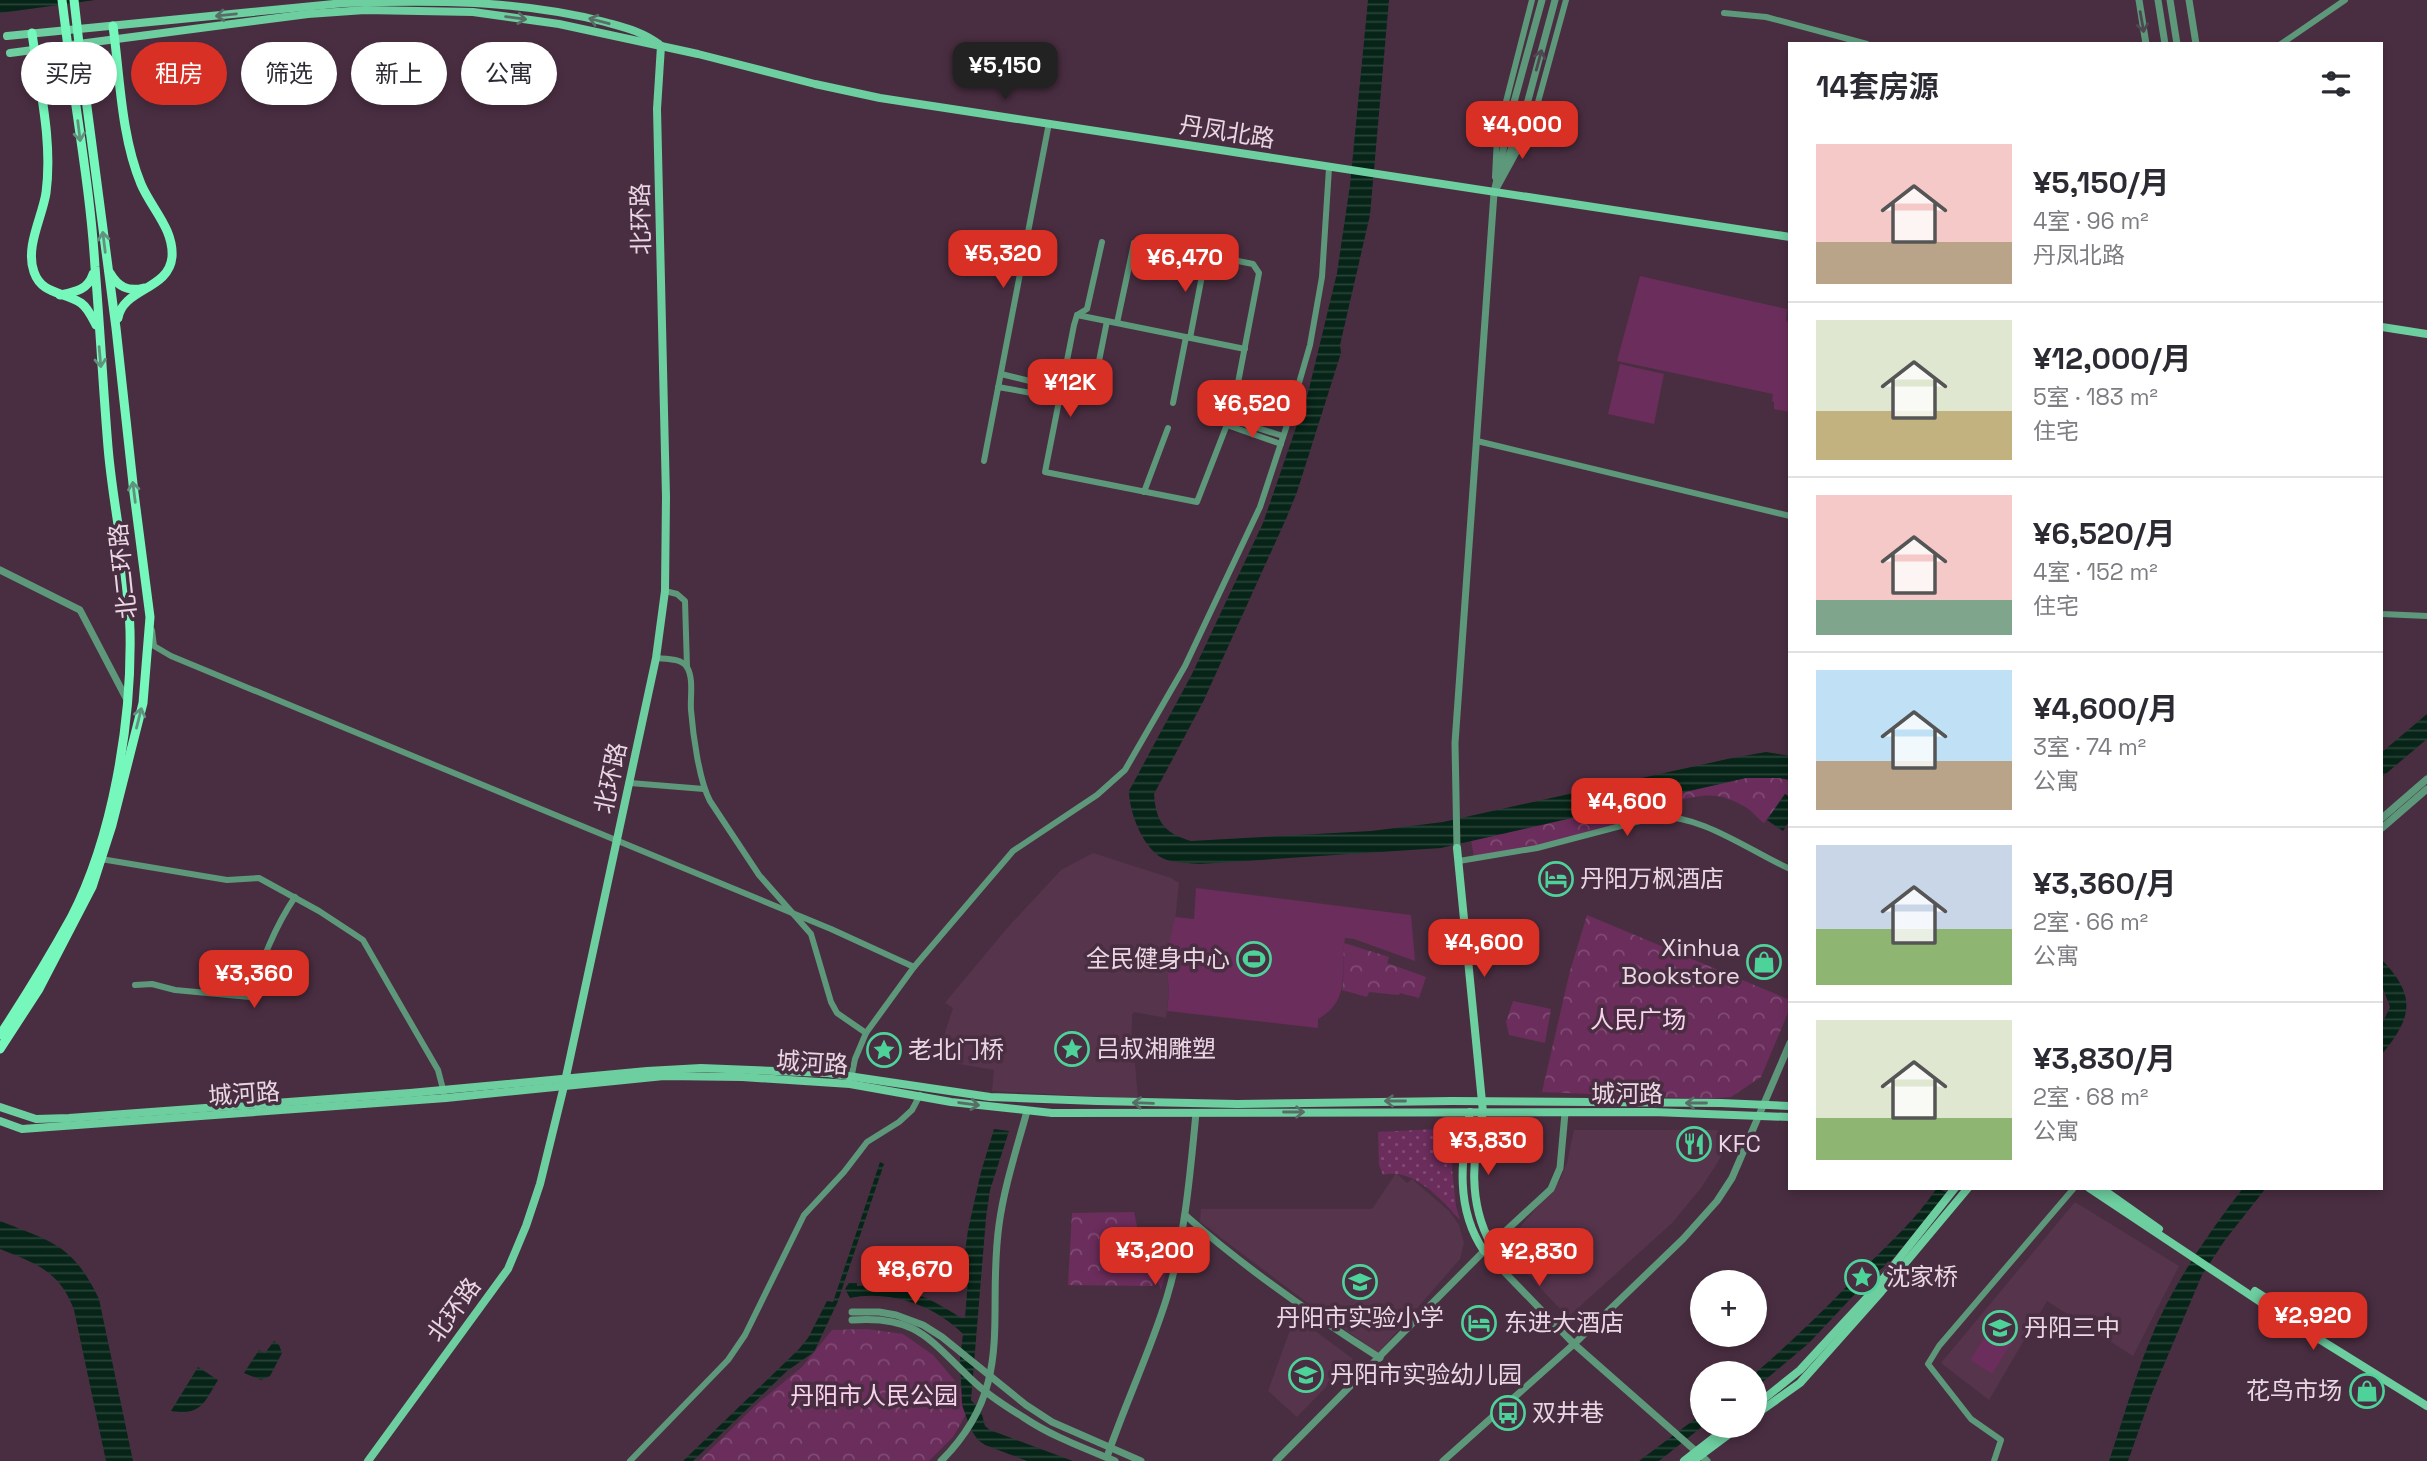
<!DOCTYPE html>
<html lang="zh">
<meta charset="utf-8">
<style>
:root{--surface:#fff;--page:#f7f7f7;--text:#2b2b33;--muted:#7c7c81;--line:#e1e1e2;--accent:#d93025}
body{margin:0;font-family:"Space Grotesk","Noto Sans SC",sans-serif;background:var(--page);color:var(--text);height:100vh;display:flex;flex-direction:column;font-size:26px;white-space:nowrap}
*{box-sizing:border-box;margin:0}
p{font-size:23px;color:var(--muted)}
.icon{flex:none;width:38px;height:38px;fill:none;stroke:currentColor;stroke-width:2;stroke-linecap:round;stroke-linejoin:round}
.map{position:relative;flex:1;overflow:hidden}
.details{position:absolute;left:1788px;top:42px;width:595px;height:1148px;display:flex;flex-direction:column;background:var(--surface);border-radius:0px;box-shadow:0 4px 10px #0003}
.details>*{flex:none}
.guide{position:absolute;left:21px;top:42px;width:665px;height:63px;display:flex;gap:14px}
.fabs{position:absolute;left:1690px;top:1270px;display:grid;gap:14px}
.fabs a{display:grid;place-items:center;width:77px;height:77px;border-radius:50%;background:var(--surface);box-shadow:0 4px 10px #0003;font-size:35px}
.price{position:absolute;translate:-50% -60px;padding:0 16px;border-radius:14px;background:var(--accent);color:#fff;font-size:23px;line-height:46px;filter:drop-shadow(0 2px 4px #0008)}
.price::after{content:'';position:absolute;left:50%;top:42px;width:21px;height:16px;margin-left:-10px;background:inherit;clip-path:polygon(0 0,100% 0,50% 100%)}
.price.current{background:#222;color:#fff}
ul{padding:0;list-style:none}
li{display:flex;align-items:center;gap:21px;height:175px;padding:0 28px}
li+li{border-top:2px solid var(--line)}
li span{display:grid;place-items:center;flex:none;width:196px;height:140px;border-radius:0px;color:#555}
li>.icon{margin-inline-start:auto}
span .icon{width:84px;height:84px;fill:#fffc;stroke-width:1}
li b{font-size:30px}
h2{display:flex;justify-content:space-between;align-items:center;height:84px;padding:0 28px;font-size:30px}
.chip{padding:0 24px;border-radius:32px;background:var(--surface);box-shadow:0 4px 10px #0003;font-size:24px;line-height:63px}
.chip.current{background:var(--accent);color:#fff}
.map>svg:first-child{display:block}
.built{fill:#56344c}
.grass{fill:url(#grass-dots)}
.park{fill:url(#park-crowns)}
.pitch{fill:#6b2d5c}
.water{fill:url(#water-rules)}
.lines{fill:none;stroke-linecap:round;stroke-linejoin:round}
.minor{stroke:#5d987b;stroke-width:6}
.tertiary{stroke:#5d987b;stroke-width:7}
.secondary{stroke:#6dcea0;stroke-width:8}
.primary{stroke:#76f8bc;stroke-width:9}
.primary-bridge{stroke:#76f8bc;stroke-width:9}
.oneway{stroke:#576e67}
.oneway2{stroke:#4e4850}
.oneway3{stroke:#60937e}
.labels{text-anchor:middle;stroke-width:7;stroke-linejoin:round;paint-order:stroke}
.street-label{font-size:24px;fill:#e9d7e3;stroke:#492e41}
.poi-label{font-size:24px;fill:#e9d7e3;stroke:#492e41;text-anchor:start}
.park-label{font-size:24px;fill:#f9d2ed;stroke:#492e41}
</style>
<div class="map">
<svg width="2427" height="1461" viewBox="0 0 2427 1461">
<defs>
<pattern id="grass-dots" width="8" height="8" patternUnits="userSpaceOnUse" patternTransform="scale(1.75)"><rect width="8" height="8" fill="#6b2d5c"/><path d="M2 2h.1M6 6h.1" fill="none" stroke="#804b73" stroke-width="1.8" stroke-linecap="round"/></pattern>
<pattern id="park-crowns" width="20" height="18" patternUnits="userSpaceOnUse" patternTransform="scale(1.75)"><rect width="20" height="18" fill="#6b2d5c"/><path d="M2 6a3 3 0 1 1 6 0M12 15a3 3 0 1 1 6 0" fill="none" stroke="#804b73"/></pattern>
<pattern id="water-rules" width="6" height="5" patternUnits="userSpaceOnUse" patternTransform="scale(1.75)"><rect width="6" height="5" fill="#062417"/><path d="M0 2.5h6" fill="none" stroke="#2a4339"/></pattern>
</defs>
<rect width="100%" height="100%" fill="#492e41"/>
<g class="built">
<path d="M1093,853L1171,878L1179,883L1174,930L1166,957L1169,992L1166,1018L1134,1012L1132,1015L1131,1062L1135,1063L1138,1099L992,1091L994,1070L936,1060L953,1008L945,1003L948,999L1009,926L1061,870Z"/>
<path d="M1574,1130H1717L1726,1136L1728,1146L1701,1188L1672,1223L1568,1317L1505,1251V1245L1560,1180L1567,1163Z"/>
<path d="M1396,1173L1407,1183L1412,1179L1449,1211L1459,1225L1464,1243L1460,1259L1378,1353L1309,1304L1200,1222L1201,1209H1372Z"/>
<path d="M2075,1202L2179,1266L2133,1356L2047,1301L1989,1400L1941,1363Z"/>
<path d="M1295,1316L1353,1359L1297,1417L1268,1391Z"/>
</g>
<path class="grass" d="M1456,1128L1452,1169L1456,1206L1460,1220C1441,1199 1413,1167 1383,1175L1379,1165L1378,1132Z"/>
<g class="park">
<path d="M1746,778H1779L1790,780V797L1785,794L1764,823C1758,819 1753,812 1747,808C1722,793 1709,793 1681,800L1679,814L1654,816L1537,846L1474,857L1471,840Z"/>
<path d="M1587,915L1790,1000V1008L1761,1077L1731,1097L1708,1099L1542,1092L1570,971Z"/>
<path d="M1344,943L1389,957L1387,963L1426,977L1419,998L1400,993L1399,995L1369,992L1367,997L1342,990C1345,974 1342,959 1344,943Z"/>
<path d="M1513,1001L1551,1009L1545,1043L1509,1035L1506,1022Z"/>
<path d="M1134,1212L1140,1241L1154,1286L1068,1285L1072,1213Z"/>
<path d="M1166,1234L1176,1236L1161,1290L1144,1243Z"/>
<path d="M867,1329L903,1334L933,1355L973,1402L953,1437L929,1461H699L757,1404L802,1367L832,1330Z"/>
</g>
<g class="pitch">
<path d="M1640,276L1787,309L1786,320L1790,325V412L1774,409V402L1772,401L1773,394L1617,361Z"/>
<path d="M1620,364L1664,374L1654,424L1608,414Z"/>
<path d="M1196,888L1411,915L1415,961L1354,939L1345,938C1339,971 1353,999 1318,1019V1028L1167,1011L1169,992L1166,957L1175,917L1194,919Z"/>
<path d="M1996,1320L2017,1334L1992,1374L1970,1360Z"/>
</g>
<g class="water">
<path d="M0,0H95L0,13Z"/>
<path d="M1368,0H1389L1370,215L1340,345L1341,353L1297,492L1286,519L1203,702L1154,794C1156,822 1164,833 1191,841L1371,831L1443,822L1732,758L1766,752L1790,756V780L1779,778H1746L1441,848L1200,864C1189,863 1177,863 1167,860C1144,853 1129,812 1129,791L1192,674L1263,523L1308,393L1337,273L1350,185Z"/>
<path d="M2427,714V739L2382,777V752Z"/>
<path d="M1785,794L1790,797V820L1783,831L1767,820Z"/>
<path d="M2382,960C2417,996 2412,1018 2382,1054V1024L2390,1007L2382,986Z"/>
<path d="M994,1129L1009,1131L990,1190L986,1218L971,1400L981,1411L985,1426L990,1430L1073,1461H1027L985,1445L978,1440L971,1430L962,1405L960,1358L963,1334C934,1305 890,1290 850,1298L845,1289L849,1283H857V1286C900,1284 926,1295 961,1318H965L969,1267L963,1266L968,1230L981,1172Z"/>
<path d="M880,1162L884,1164L838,1301L814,1352L787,1371L693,1461H683L799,1349L808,1338L827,1301L833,1302Z"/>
<path d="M1937,1188L1947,1193L1892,1260L1871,1277L1809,1343L1758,1386H1755L1754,1374C1788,1345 1818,1316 1849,1284C1879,1252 1912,1225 1937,1188Z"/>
<path d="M2243,1188H2266L2225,1240L2202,1275L2152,1393L2128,1461H2109C2126,1411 2140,1357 2164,1309C2186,1266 2213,1227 2243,1188Z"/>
<path d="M0,1221C53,1242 73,1245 99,1299L133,1461H106L74,1310C60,1271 35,1263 0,1249Z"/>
<path d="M274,1341L279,1345L282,1353L270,1376L261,1380L244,1373L259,1350L265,1353Z"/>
<path d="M198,1367L218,1380C204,1403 201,1416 171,1411Z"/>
<path d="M1703,1413V1426L1659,1461H1639Z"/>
</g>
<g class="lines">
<g class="minor">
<path d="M1724,13L1766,17L1867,44"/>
<path d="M2281,44L2345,0"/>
<path d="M1495,177L1497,137L1532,0"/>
<path d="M1497,188L1532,124L1566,0"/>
<path d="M1102,242L1087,309L1077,315L1074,325L1045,472L1197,502L1233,409L1259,273L1253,264L1173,248"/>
<path d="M1077,315L1245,349"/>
<path d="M1117,323L1134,243"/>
<path d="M1190,338L1206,255"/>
<path d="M1001,374L1062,389"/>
<path d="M1095,381L1107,321"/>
<path d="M998,387L1060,398"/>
<path d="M1173,403L1186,337"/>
<path d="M1229,419L1283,436"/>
<path d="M1227,425L1281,444"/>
<path d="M1477,441L1790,516"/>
<path d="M984,461L1049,123"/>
<path d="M1144,492L1168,428"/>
<path d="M665,591L677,594L685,601L687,667"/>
<path d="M2382,614L2427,616"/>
<path d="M152,630L154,646L171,656L831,929L914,967"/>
<path d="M656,658C666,659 681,658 687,667C694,679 690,697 691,710C693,735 699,780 710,801L759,875L811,934L831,1002L837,1013L866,1033"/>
<path d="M630,783L704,789"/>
<path d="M101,859L227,880L259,878L319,911L351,932L363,940L398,1001L438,1070L444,1093"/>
<path d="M1459,861L1537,848L1655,817C1699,813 1750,851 1790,869"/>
<path d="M135,985L152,984L175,990L250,997C262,961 274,928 295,897"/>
<path d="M851,1079L855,1059L866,1033L914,967L1013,851L1097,795L1125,770L1185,666L1260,507L1286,428L1310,345L1322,277L1329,168"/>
<path d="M630,1461L728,1360L745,1335L804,1215L844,1172L867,1142L899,1122L912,1110L920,1095"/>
<path d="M1994,1461L2001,1440L1971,1419L1928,1364L1939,1346L2074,1188"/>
</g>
<g class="tertiary">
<path d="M2139,0L2146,44"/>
<path d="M2158,0L2165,44"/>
<path d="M2170,0L2177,44"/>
<path d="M2189,0L2196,44"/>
<path d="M1502,173L1523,119L1555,0"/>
<path d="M0,570L80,610L127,700"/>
<path d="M2382,818L2427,779"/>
<path d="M2382,828L2427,789"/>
<path d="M1457,848L1455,743L1494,193L1511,113L1542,0"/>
<path d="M1185,1215C1245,1268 1312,1315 1380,1358"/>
<path d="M1484,1251L1574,1344L1707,1461"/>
<path d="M852,1312H879L896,1315L923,1325L942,1337L1026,1405L1052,1422L1141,1461"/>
<path d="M852,1320C916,1315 929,1339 971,1379C986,1394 1005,1406 1023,1417C1051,1436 1084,1448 1115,1461"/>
<path d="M1107,1457C1125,1404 1150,1352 1167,1297C1185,1237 1190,1175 1196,1113"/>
<path d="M941,1461C1017,1385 986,1317 999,1225C1004,1187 1017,1148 1027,1111"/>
<path d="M1276,1461L1484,1251L1551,1189L1560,1168L1565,1113"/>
<path d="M1443,1461L1574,1344L1683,1239L1717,1201L1732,1178L1790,1043"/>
</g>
<g class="secondary">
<path d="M7,36L344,3C431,0 520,0 605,22C626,28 641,31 659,44"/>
<path d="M10,53L308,14L365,10L473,12L559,24L698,54L815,84L880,98L1790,237"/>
<path d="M2382,327L2427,334"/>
<path d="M1457,848L1483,1112C1472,1156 1468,1203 1491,1244"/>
<path d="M0,1107L36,1119L69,1118L410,1093L647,1071L701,1068L828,1073L990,1097L1097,1101L1237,1104L1452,1101L1721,1103L1790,1106"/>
<path d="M1470,1112C1461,1159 1455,1209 1484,1251"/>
<path d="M0,1121L22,1129L446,1098L664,1076L742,1077L850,1084L951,1102L1052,1113L1653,1112L1790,1117"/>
<path d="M2089,1188L2277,1313L2427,1406"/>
<path d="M2101,1188L2159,1229"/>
<path d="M2255,1291L2306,1324"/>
<path d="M1755,1406L1800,1370L1875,1289L1955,1188"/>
<path d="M1755,1415L1800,1383L1881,1292L1968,1188"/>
<path d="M368,1461L508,1269L526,1226L540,1184L564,1086L656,658L665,591L666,497L657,109L661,46"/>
<path d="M1684,1461L1729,1426"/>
<path d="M1693,1461L1740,1426"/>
</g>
<g class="primary">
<path d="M113,26C120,77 121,136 141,184C151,208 174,229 172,257C169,290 123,288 118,318"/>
<path d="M32,33C39,86 53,140 46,193C42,218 25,247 34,272C42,295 63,291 81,303C88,308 92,317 96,325"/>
<path d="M110,273C118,287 128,292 144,288"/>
<path d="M60,295C75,292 88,290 93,274"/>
<path d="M0,1035C25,997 49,958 71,918C113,837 132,721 130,630C128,569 113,508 108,447C103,387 100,327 95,267C91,199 79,131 70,63"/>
<path d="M0,1049L39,989L92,887L112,825L143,703L150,617L134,493L116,328L81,61"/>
</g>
<g class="primary-bridge">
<path d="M62,0L70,63"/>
<path d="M74,0L81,61"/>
</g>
</g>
<defs><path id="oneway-shaft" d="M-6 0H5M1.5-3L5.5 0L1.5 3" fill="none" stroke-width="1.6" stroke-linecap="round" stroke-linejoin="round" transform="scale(1.75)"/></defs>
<g class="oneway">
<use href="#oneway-shaft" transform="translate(226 15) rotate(174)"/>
<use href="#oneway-shaft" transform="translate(516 18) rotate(8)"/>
<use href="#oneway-shaft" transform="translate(599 21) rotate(-165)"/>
<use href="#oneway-shaft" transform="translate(1395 1101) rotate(180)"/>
<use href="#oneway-shaft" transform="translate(1143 1103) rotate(-178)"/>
<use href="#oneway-shaft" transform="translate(1696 1103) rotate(-180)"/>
<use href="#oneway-shaft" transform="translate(969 1104) rotate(8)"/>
<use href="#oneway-shaft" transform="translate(1294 1112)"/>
</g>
<g class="oneway2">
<use href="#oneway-shaft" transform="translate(2142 22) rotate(80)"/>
<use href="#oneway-shaft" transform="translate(1539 60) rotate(-75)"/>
</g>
<g class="oneway3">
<use href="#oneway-shaft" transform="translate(79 131) rotate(83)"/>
<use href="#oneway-shaft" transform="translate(104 242) rotate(-97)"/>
<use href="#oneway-shaft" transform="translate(100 357) rotate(85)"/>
<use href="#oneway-shaft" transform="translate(134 492) rotate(-97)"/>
<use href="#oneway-shaft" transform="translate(139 718) rotate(-76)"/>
</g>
<defs>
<g id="hotel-ring" transform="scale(1.75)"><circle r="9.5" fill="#492e41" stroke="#4dd39a" stroke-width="1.5"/><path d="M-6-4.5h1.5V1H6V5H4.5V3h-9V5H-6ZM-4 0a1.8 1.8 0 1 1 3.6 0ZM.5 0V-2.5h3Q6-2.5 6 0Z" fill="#4dd39a"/></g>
<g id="stadium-ring" transform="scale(1.75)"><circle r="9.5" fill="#492e41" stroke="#4dd39a" stroke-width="1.5"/><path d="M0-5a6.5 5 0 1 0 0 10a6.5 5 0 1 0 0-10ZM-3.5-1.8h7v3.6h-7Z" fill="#4dd39a"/></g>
<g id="shop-ring" transform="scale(1.75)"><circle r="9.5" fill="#492e41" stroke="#4dd39a" stroke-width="1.5"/><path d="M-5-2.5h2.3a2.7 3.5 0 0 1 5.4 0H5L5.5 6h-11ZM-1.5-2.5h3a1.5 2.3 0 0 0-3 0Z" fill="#4dd39a"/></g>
<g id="sight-ring" transform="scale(1.75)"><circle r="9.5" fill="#492e41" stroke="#4dd39a" stroke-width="1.5"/><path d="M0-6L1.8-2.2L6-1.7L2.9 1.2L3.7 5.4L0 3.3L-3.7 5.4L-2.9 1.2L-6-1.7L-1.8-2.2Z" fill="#4dd39a"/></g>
<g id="restaurant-ring" transform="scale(1.75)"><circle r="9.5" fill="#492e41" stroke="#4dd39a" stroke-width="1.5"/><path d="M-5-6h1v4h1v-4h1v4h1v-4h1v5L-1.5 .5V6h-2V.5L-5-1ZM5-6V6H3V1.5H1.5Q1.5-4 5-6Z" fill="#4dd39a"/></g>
<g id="school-ring" transform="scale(1.75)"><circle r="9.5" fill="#492e41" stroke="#4dd39a" stroke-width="1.5"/><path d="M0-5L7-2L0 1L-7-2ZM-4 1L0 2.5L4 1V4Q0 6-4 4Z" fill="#4dd39a"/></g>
<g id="bus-ring" transform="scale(1.75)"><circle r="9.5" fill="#492e41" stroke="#4dd39a" stroke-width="1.5"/><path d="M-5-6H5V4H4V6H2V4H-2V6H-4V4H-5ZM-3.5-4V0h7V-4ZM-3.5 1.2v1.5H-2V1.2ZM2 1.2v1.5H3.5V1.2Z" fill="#4dd39a"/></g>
</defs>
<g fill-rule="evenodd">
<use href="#hotel-ring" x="1556" y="879"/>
<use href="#stadium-ring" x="1254" y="959"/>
<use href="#shop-ring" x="1764" y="962"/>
<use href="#sight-ring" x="1072" y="1049"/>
<use href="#sight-ring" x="884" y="1050"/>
<use href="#restaurant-ring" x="1694" y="1144"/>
<use href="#sight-ring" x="1862" y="1277"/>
<use href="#school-ring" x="1360" y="1282"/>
<use href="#hotel-ring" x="1479" y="1323"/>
<use href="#school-ring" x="2000" y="1328"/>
<use href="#school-ring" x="1306" y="1375"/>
<use href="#shop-ring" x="2367" y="1391"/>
<use href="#bus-ring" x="1508" y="1413"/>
</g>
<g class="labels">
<g class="street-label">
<text transform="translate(1227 132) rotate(9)" y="8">丹凤北路</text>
<text transform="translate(641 219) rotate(-91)" y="8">北环路</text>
<text transform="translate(123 571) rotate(-96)" y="8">北二环路</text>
<text transform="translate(611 778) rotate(-78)" y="8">北环路</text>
<text transform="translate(812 1063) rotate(4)" y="8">城河路</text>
<text transform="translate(244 1094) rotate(-4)" y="8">城河路</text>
<text x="1627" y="1102">城河路</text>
<text transform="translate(454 1310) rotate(-54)" y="8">北环路</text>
</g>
<g class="poi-label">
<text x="1580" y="887">丹阳万枫酒店</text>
<text x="1740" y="956" text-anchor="end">Xinhua<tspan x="1740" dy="28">Bookstore</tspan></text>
<text x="1230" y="967" text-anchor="end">全民健身中心</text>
<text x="1096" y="1057">吕叔湘雕塑</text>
<text x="908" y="1058">老北门桥</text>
<text x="1718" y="1152">KFC</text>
<text x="1886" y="1285">沈家桥</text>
<text x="1360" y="1326" text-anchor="middle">丹阳市实验小学</text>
<text x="1504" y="1331">东进大酒店</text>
<text x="2024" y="1336">丹阳三中</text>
<text x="1330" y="1383">丹阳市实验幼儿园</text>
<text x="2342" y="1399" text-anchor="end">花鸟市场</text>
<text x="1532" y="1421">双井巷</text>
</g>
<g class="park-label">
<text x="1638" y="1028">人民广场</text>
<text x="874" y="1404">丹阳市人民公园</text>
</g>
</g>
</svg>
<div class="fabs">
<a>+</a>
<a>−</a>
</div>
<b class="price current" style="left:1005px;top:102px">¥5,150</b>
<b class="price" style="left:1522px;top:161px">¥4,000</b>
<b class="price" style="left:1003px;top:290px">¥5,320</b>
<b class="price" style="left:1185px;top:294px">¥6,470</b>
<b class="price" style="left:1070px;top:419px">¥12K</b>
<b class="price" style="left:1252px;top:440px">¥6,520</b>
<b class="price" style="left:1627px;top:838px">¥4,600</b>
<b class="price" style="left:1484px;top:979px">¥4,600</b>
<b class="price" style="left:254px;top:1010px">¥3,360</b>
<b class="price" style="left:1488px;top:1177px">¥3,830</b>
<b class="price" style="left:1155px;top:1287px">¥3,200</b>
<b class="price" style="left:1539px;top:1288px">¥2,830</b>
<b class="price" style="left:915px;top:1306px">¥8,670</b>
<b class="price" style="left:2313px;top:1352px">¥2,920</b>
<div class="guide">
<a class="chip">买房</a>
<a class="chip current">租房</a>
<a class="chip">筛选</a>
<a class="chip">新上</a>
<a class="chip">公寓</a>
</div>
<section class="details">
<h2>14套房源<svg class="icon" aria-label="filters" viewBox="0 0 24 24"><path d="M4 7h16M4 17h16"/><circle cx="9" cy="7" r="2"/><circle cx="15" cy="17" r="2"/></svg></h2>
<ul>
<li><span style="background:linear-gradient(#f6c9c9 70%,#b9a48a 0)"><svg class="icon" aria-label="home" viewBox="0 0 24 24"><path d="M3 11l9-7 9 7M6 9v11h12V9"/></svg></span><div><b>¥5,150/月</b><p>4室 · 96 m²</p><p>丹凤北路</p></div></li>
<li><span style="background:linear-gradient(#dfe7d0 65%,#c2b280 0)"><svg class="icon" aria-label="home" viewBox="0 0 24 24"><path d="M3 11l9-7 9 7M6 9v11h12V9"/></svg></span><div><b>¥12,000/月</b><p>5室 · 183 m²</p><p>住宅</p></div></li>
<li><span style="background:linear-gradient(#f6c9c9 75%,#7fa58c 0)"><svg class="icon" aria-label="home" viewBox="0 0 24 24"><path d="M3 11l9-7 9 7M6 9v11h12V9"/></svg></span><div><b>¥6,520/月</b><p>4室 · 152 m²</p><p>住宅</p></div></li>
<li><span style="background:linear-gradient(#bfe0f5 65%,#b9a48a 0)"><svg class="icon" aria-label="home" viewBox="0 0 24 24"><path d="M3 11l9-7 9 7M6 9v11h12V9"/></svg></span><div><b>¥4,600/月</b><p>3室 · 74 m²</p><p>公寓</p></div></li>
<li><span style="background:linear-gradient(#c9d6e8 60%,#8fb573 0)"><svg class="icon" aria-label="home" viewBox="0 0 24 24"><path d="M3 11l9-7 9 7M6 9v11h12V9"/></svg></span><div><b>¥3,360/月</b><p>2室 · 66 m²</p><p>公寓</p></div></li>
<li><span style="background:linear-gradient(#dfe7d0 70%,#8fb573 0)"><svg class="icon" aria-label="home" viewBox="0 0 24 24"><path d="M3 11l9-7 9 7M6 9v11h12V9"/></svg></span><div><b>¥3,830/月</b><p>2室 · 68 m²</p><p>公寓</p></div></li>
</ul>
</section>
</div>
